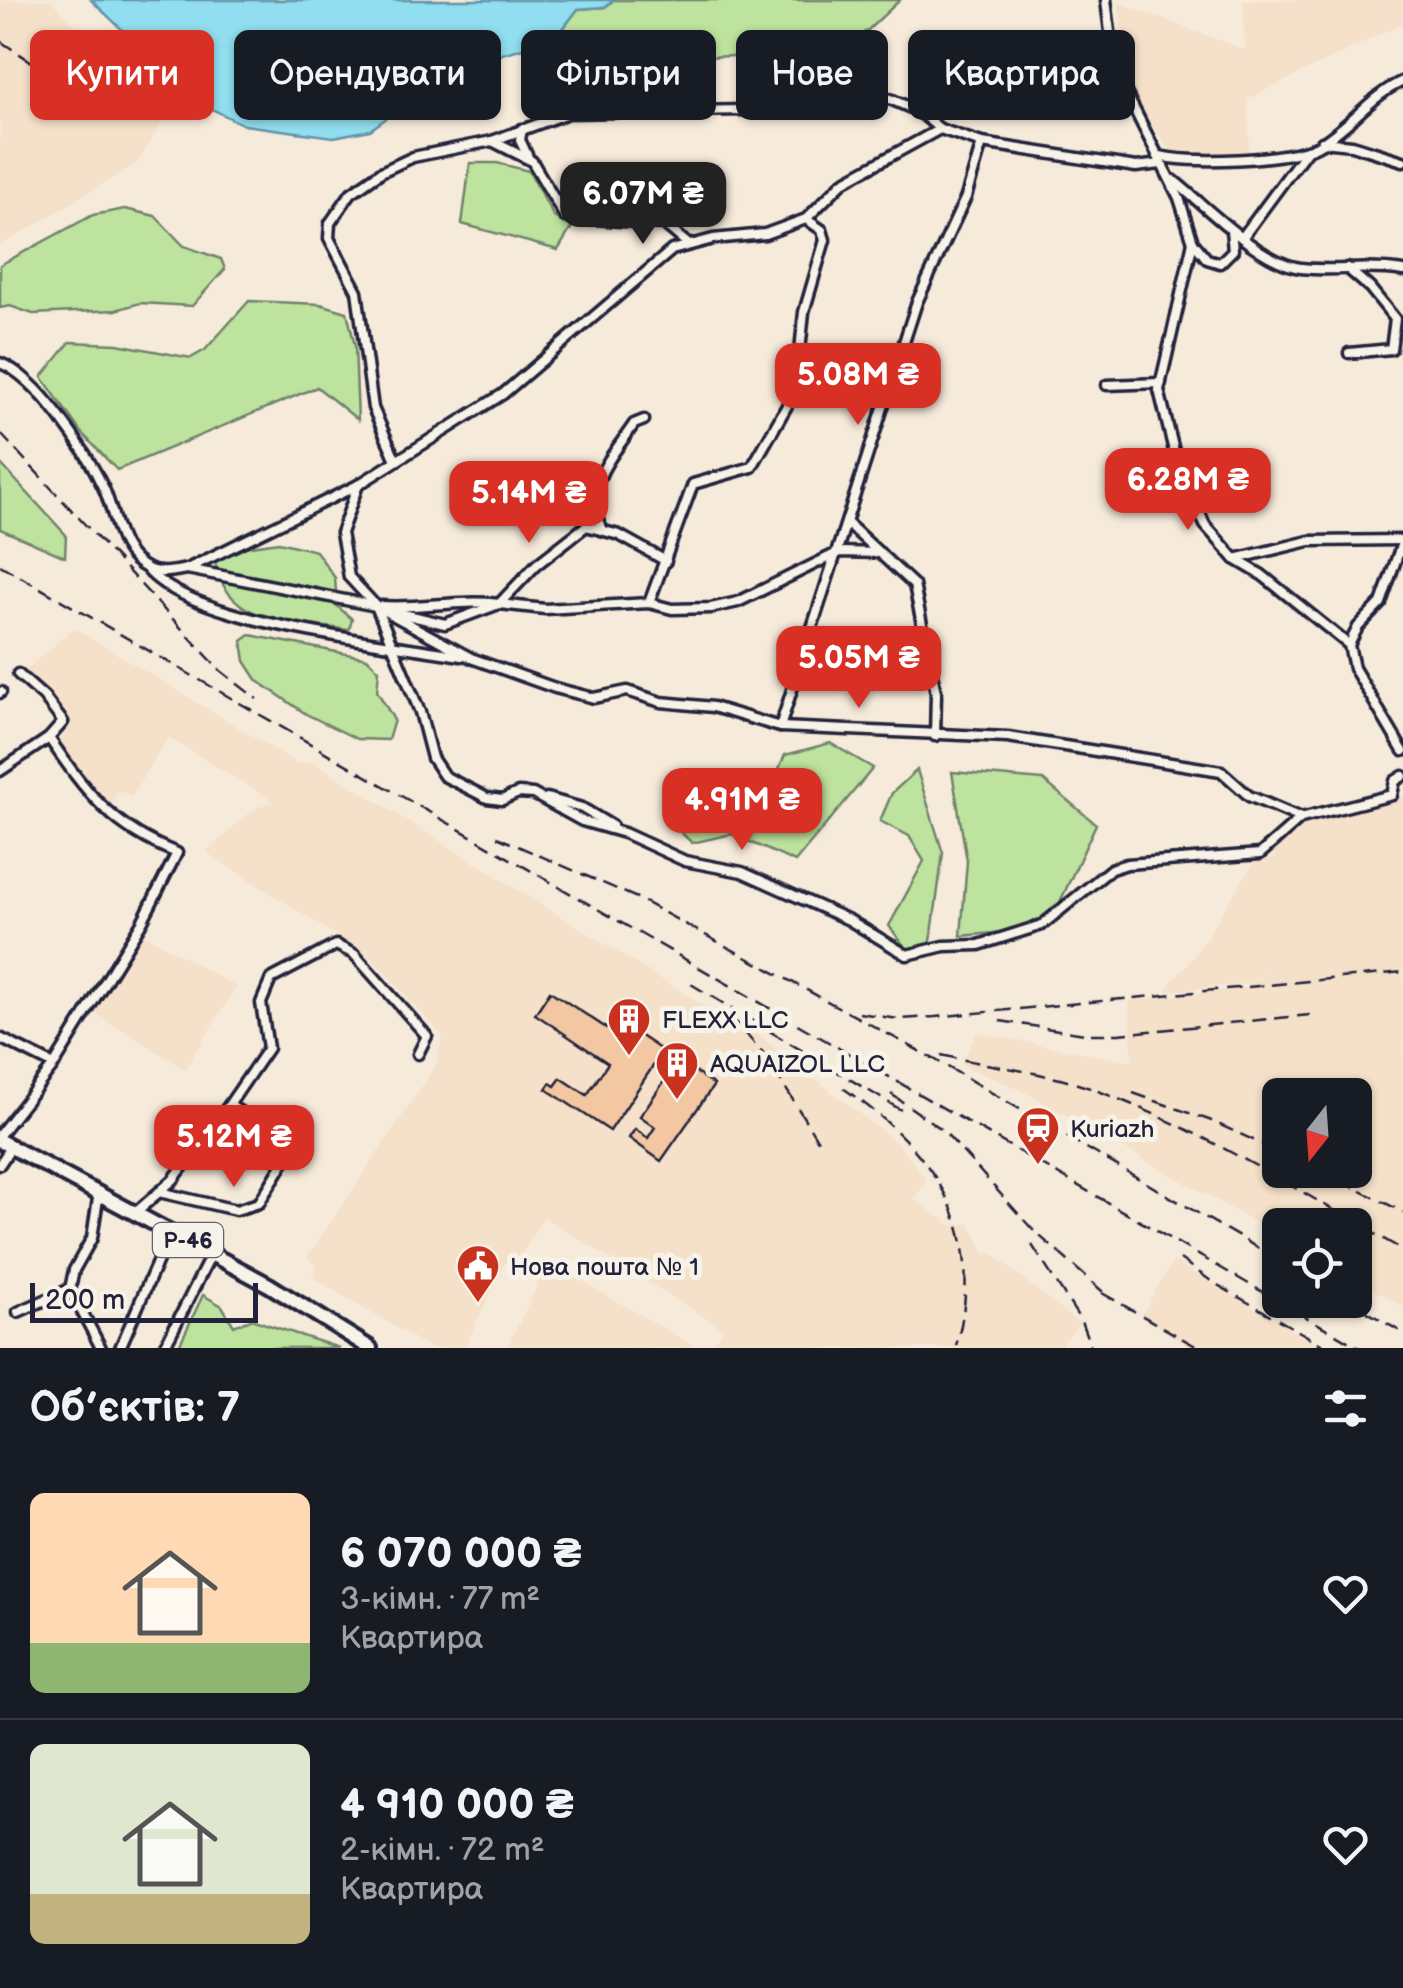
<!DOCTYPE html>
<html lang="uk">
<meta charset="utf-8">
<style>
:root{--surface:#171b24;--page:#242831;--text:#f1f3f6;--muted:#9ea1a6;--line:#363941;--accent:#d93025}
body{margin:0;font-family:"Balsamiq Sans",sans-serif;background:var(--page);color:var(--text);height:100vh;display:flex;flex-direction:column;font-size:38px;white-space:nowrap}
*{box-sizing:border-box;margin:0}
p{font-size:32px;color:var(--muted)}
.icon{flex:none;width:55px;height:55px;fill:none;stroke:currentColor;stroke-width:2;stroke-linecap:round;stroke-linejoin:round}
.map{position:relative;height:1348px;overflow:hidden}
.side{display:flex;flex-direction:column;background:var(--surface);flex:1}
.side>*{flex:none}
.hud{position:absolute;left:30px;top:30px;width:1345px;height:90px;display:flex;gap:20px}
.needle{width:65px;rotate:197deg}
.tools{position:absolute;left:1262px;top:1078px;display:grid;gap:20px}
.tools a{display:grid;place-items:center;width:110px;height:110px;border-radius:15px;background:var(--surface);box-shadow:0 2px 8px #0004;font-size:50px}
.scale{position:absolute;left:30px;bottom:25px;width:228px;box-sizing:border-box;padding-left:10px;border:5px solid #22223b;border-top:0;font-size:28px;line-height:35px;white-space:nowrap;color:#22223b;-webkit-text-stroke:8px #f7f3e8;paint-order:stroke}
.price{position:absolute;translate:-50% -85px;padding:0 22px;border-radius:20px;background:var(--accent);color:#fff;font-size:32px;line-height:65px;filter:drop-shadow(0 2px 5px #0008)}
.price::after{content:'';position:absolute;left:50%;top:60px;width:30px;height:22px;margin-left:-15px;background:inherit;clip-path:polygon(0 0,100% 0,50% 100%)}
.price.on{background:#222;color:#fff}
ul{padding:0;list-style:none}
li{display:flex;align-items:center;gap:30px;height:250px;padding:0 30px}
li+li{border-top:2px solid var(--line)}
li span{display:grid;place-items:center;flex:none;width:280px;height:200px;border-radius:15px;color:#555}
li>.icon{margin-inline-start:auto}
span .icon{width:120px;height:120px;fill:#fffc;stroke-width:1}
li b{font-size:42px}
h2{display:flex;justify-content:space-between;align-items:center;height:120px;padding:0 30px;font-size:42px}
.pill{padding:0 35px;border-radius:15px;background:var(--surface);box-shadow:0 2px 8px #0004;font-size:35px;line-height:90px}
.pill.on{background:var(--accent);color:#fff}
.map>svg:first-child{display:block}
.built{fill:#f5e0c9;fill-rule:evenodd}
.green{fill:#bee39e;stroke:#70826c;stroke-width:2.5}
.water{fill:#90deef;stroke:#6493a7;stroke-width:2.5}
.building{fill:#f3c7a2;stroke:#22223b;stroke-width:2.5}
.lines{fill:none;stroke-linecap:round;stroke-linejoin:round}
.street-casing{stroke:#22223b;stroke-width:15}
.primary-casing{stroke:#22223b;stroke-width:20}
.street{stroke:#f7f3e8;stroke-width:8}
.primary{stroke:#f7f3e8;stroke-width:12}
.rail{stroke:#22223b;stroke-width:2.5;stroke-dasharray:15 8;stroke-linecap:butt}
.labels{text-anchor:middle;stroke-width:10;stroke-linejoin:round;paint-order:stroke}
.shield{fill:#f7f3e8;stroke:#62616f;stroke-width:2.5}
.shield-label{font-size:22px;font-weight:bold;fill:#22223b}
.poi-label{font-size:25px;fill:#22223b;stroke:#f7f3e8;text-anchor:start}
</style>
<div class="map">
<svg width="1403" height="1348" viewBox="0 0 1403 1348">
<rect width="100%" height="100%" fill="#f6eada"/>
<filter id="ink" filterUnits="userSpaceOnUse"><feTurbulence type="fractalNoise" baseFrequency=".01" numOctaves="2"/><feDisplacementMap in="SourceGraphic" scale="20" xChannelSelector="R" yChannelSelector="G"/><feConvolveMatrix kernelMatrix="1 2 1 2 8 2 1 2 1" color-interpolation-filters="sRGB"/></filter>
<g filter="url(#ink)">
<g class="built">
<path d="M0,0H51L164,119L137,163L0,246Z"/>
<path d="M1243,0H1403V23L1248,99L1249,153L1174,155L1129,93L1119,3L1245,50Z"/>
<path d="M74,628L298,764L312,761L736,1026L742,1022L897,1143L927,1181L913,1199L952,1226L970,1223L985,1254L991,1253L1079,1324L1058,1348H710L724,1329L543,1217L515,1265L506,1261L464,1348H430L312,1277L317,1265L307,1258L435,1067L443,1036L371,957L206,852L253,810L273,801L168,737L131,797L119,790L108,809L55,740L69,715L25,671Z"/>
<path d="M1403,796V1306L1355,1279V1225H1280V1236L1021,1090L961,1065L977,1033L1133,1062L1129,1001L1244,988L1273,969L1246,984L1168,991V986L1193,958L1256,860L1276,858L1275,848L1313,819ZM1280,1095H1355V1170H1280Z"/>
<path d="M142,933L236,987L185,1069L92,1011Z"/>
<path d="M1173,1261L1323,1348H1190L1142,1315Z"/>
<path d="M549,1262L697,1348H507Z"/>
</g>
<g class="green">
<path d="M614,0H900L867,31L824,54L792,65L742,56L692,57L623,44L555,39L578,9L605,7Z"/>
<path d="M470,163H497L529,171L554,217L572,227L558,250L462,224Z"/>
<path d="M125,209L155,216L184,246L221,259L225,269L192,306L140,303L116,310L33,314L10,306L0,308V265L93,215Z"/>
<path d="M249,301L320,304L347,312L355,346L358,420L317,387L117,470L80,431L42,377L70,342L117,344L191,358L205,350Z"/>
<path d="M0,463L66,535L65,557L0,529Z"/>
<path d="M279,542L316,551L335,578L337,606L352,619L349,630C294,621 228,627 215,562L244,547Z"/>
<path d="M250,635L367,658L379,670L377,691L394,720L388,740L357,739L306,714L258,681L245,661L242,641Z"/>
<path d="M830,743L873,768L795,862L732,834L692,843L675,827L711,796L749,809L768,792L785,755Z"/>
<path d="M917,770L943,853L930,948L908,951L889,926L924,861L909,836L880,821L892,793Z"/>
<path d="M952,772L1043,780L1096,824L1048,928L961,936L967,861Z"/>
<path d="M203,1295L222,1306L234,1326L251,1319L339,1348H178Z"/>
</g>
<path class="water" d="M91,0H614L605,7L578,9L555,39L502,54L471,76L427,89L370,130L334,137L244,125L198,102Z"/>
<g class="building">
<path d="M550,991L626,1041L633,1031L663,1051L610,1131L546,1089L550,1083L555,1086L561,1078L587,1095L608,1063L535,1014Z"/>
<path d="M679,1060L714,1085L661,1161L629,1138L635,1129L648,1138L655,1127L640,1116Z"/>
</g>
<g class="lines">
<g class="street-casing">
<g id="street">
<path d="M1106,0L1115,71L1179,198L1193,242L1207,259L1220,263L1233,250L1231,230"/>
<path d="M522,129L520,140L528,157"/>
<path d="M492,141L532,161L565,217L664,224L688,244"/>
<path d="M1322,142L1352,145L1403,161"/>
<path d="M1157,155C1185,165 1291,160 1317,146C1348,129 1371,95 1403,81"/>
<path d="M1173,180C1206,206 1260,263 1301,268C1335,272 1369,265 1403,271"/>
<path d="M1242,238L1307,150"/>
<path d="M1193,242L1159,390L1175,455L1205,525L1235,559L1262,575L1349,645L1354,668L1403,751"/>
<path d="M1347,268L1370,288L1395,319L1391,349L1349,353"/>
<path d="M0,363C38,377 87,452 104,489C116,516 117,554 148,569C160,575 175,571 187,569L358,485L503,394L672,250L713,239L765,234L806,219L843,182L940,129"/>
<path d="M1107,385L1161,383"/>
<path d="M395,458L373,408L357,291L329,238L330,223L351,193L381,172L413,157L492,141L568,113L807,109L859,92L890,99L918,111L940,129L982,143L1136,167L1161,164"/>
<path d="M358,485L341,533L349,577L376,606L420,712L432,758L444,776L487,798L502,800L518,793L533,794L582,821L624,833L685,861L742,872L849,920L907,955L944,946L979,945L1042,925L1111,869L1127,864L1260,854L1301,818"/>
<path d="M848,524L914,585L936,693L935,736"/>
<path d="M602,529C580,488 612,457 634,424L644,420"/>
<path d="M1235,559L1309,541L1403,540"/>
<path d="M147,569C192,624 388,643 461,656"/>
<path d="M187,569L376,606L471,658L555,688L594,698L627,691L661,702L713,707L780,727L1008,737L1221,771L1249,796L1301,818L1392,795L1395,781L1403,776"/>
<path d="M649,603L693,484L752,467L796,390L804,312L825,240L822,230L806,219"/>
<path d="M381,606C420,609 460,599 499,604L536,565L586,526L619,535L666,561"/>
<path d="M395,612L445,624L499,604L545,609L649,603L672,609L711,608L738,602L839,552L880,553"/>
<path d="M1349,645L1358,627L1381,603L1403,540"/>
<path d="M0,693L1,692"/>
<path d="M780,727L917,302L966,197L982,143"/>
<path d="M0,771L49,738L63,722L44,697L18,674"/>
<path d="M547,798L582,808L612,826"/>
<path d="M0,1038L54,1065"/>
<path d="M229,1105L268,1048L261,1003L271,979L336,945L354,954L427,1036L418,1054"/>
<path d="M0,1134L54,1065L142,922L177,853C113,828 87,794 49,738"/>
<path d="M0,1164L11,1147"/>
<path d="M99,1192L92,1238L74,1270L70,1289L101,1348"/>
<path d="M136,1212L173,1180L229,1105L294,1146L259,1203L236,1210L159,1192"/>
<path d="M18,1312L70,1289"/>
<path d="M120,1348L171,1230"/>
<path d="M164,1348L212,1253"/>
</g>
</g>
<g class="primary-casing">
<path id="primary" d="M0,1141L269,1285L370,1348"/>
</g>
<use href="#street" class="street"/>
<use href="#primary" class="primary"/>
<g class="rail">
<path d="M0,41L99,106"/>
<path d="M0,433L221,671L257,699"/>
<path d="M0,565L1360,1348"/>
<path d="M497,837L637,898L934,1059L1280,1261"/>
<path d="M691,984L901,1110"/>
<path d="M859,1013L898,1019L935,1017L1403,972"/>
<path d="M730,1016L767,1058L820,1144"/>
<path d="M1000,1021L1084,1034H1119L1310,1015"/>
<path d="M941,1055C994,1067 1048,1072 1098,1091C1205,1131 1304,1194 1403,1250"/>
<path d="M843,1088C937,1153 988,1230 956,1346"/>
<path d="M1133,1093L1209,1120L1280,1152"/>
<path d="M891,1094L943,1130L1033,1230L1111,1299"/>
<path d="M1320,1170L1403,1212"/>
<path d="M1032,1245L1081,1321L1091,1348"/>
<path d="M1180,1259L1214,1283L1328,1348"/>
<path d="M1102,1293L1199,1348"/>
<path d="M1347,1300L1403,1333"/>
</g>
</g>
</g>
<defs>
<g id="building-pin" transform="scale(2.25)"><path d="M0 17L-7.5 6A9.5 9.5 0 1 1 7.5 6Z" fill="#c8321e" stroke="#f7f3e8"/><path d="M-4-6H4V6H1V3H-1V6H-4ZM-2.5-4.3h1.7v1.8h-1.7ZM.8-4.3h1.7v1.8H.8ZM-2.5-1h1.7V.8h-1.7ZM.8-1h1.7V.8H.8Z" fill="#fff"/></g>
<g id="station-pin" transform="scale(2.25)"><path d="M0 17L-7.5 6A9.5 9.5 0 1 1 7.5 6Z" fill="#c8321e" stroke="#f7f3e8"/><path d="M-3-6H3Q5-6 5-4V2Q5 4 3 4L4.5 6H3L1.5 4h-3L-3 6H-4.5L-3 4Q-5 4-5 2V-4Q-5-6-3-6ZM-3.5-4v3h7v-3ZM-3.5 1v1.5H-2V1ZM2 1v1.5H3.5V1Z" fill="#fff"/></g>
<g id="civic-pin" transform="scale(2.25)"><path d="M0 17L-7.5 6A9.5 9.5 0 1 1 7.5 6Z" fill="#c8321e" stroke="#f7f3e8"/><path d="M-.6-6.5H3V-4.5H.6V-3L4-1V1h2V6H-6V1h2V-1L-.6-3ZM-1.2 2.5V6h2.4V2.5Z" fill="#fff"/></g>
</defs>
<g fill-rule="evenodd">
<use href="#building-pin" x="629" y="1019"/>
<use href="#building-pin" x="677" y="1063"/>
<use href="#station-pin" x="1038" y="1128"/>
<use href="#civic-pin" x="478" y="1266"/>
</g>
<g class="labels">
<rect class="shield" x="153" y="1223" width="70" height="34" rx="8"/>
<g class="shield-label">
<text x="188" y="1248">Р-46</text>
</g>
<g class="poi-label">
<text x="662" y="1028">FLEXX LLC</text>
<text x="710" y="1072">AQUAIZOL LLC</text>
<text x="1070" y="1137">Kuriazh</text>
<text x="510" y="1275">Нова пошта № 1</text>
</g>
</g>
</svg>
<div class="tools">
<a><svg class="needle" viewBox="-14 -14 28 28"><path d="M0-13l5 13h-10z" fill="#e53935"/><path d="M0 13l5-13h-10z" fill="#9ea1a6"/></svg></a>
<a><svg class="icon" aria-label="locate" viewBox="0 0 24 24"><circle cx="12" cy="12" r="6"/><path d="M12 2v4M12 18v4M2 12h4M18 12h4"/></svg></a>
</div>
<div class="scale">200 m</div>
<b class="price on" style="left:643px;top:247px">6.07M ₴</b>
<b class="price" style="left:858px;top:428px">5.08M ₴</b>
<b class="price" style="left:1188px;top:533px">6.28M ₴</b>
<b class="price" style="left:529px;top:546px">5.14M ₴</b>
<b class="price" style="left:859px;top:711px">5.05M ₴</b>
<b class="price" style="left:742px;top:853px">4.91M ₴</b>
<b class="price" style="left:234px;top:1190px">5.12M ₴</b>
<div class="hud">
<a class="pill on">Купити</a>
<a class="pill">Орендувати</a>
<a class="pill">Фільтри</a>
<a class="pill">Нове</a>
<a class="pill">Квартира</a>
</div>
</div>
<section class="side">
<h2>Об’єктів: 7<svg class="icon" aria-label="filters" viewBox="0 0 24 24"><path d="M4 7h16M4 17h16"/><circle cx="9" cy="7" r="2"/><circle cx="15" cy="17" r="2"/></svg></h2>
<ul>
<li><span style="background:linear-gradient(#ffd9b3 75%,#8fb573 0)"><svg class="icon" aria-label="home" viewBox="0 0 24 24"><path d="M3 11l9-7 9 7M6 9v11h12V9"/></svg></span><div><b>6 070 000 ₴</b><p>3-кімн. · 77 m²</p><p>Квартира</p></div><svg class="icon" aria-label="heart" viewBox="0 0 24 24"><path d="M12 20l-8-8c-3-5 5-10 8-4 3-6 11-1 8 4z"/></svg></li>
<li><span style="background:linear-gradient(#dfe7d0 75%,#c2b280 0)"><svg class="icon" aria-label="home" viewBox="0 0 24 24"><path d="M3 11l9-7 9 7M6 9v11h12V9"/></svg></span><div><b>4 910 000 ₴</b><p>2-кімн. · 72 m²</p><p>Квартира</p></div><svg class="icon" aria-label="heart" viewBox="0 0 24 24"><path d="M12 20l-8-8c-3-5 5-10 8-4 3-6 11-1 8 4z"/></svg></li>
</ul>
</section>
